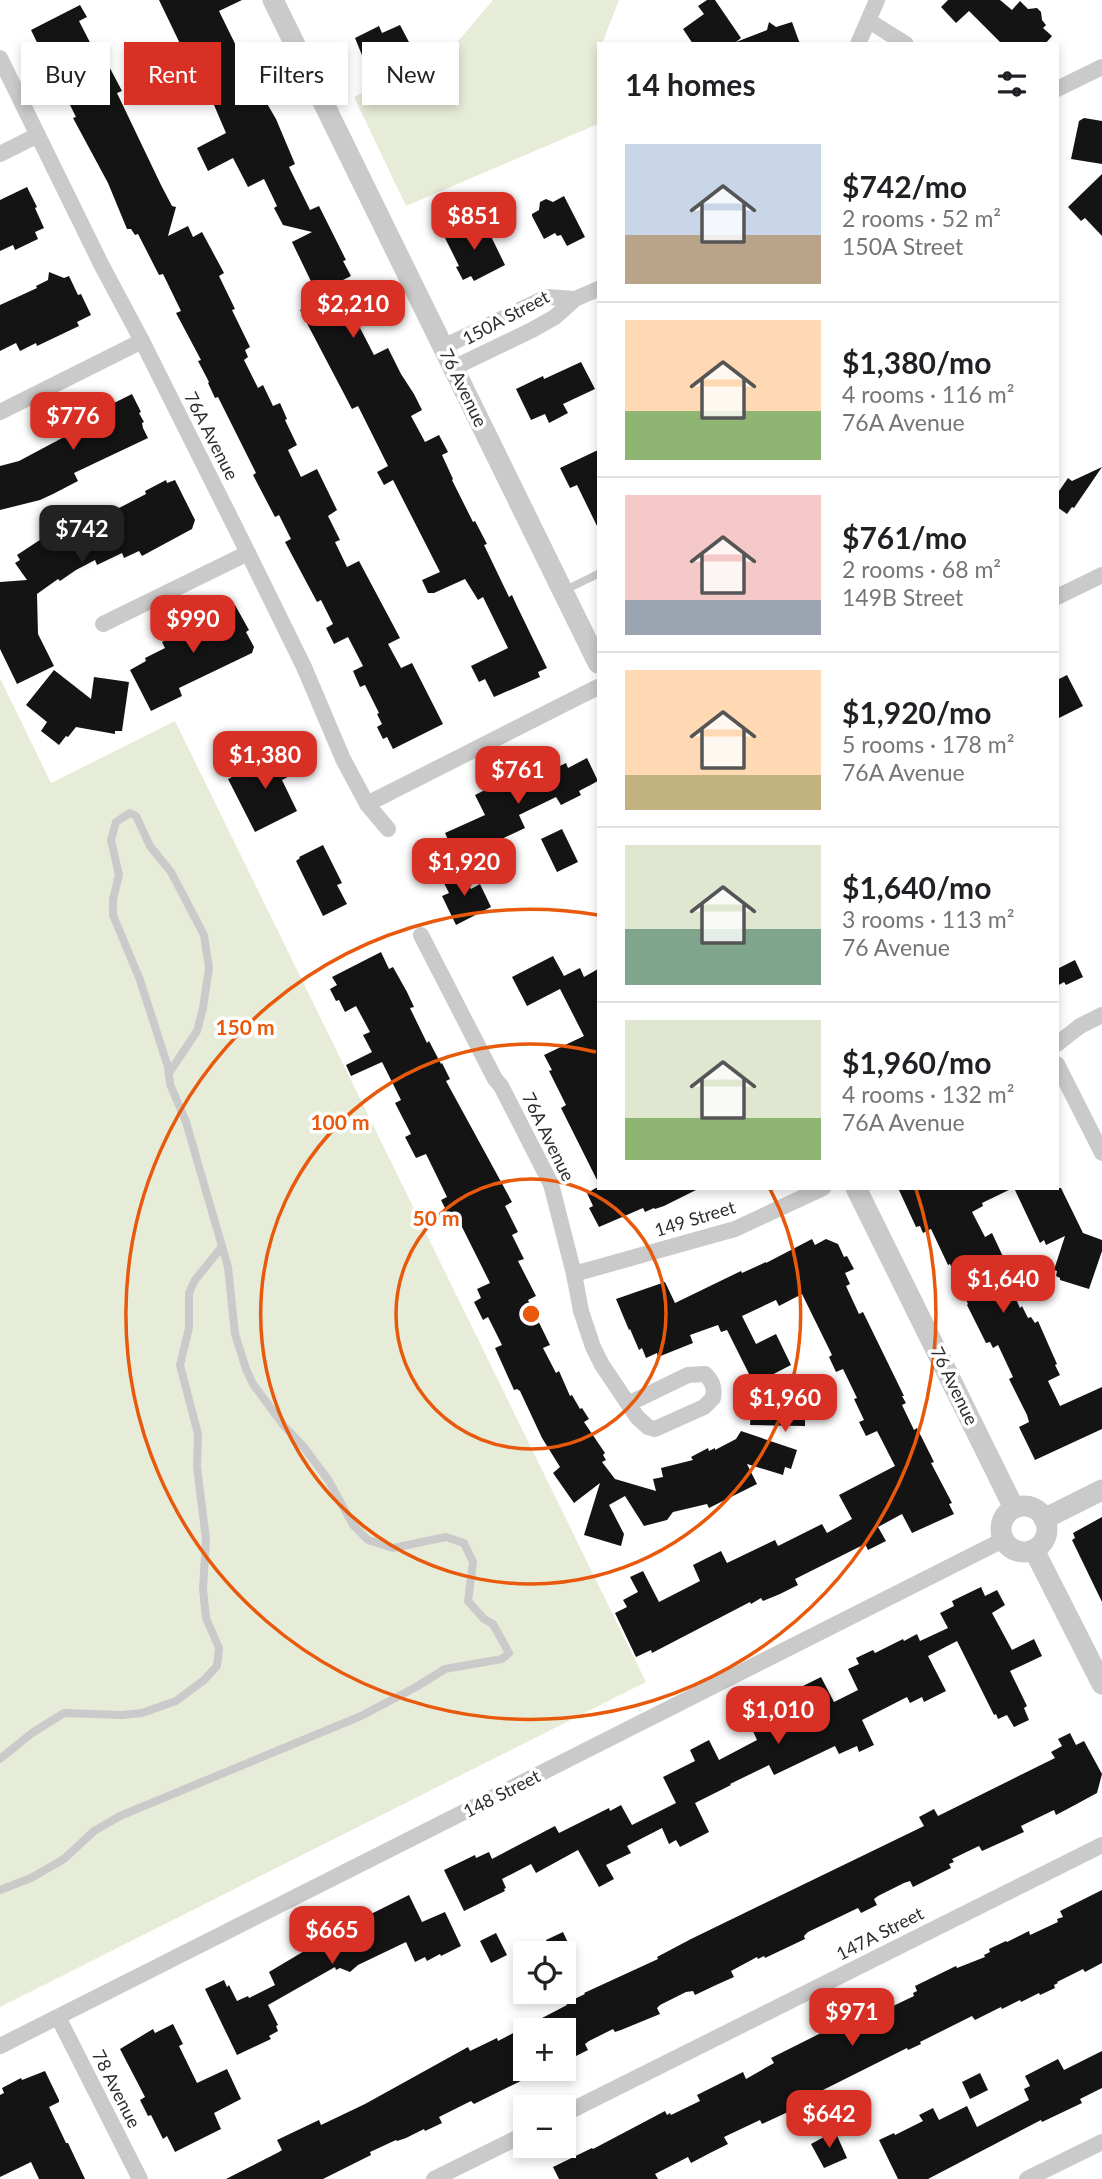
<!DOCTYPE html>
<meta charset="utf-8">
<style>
:root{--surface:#fff;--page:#f6f6f6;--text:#202124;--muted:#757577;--line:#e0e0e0;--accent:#d93025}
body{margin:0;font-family:Lato,sans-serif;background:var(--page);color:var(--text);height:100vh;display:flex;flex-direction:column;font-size:26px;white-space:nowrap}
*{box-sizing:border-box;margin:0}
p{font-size:23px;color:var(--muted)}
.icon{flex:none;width:38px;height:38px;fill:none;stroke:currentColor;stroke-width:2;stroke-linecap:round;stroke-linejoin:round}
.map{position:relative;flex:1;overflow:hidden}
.drawer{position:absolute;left:597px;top:42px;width:462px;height:1148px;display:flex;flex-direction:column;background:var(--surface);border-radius:0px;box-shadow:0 4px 10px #0003}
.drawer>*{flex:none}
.top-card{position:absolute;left:21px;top:42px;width:471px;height:63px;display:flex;gap:14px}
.tools{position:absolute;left:513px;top:1941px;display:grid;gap:14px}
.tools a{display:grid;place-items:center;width:63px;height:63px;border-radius:0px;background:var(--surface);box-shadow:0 4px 10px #0003;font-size:35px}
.price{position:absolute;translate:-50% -60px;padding:0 16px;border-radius:14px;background:var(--accent);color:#fff;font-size:23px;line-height:46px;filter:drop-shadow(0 2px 4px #0008)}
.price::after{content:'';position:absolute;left:50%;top:42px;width:21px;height:16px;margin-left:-10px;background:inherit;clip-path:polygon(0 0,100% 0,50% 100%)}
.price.selected{background:#222;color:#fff}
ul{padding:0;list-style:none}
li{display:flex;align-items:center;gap:21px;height:175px;padding:0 28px}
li+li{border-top:2px solid var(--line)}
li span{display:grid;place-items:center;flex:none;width:196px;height:140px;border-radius:0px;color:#555}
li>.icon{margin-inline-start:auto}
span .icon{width:84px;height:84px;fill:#fffc;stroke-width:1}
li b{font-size:30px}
h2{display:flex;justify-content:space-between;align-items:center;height:84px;padding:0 28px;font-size:30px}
.tag{padding:0 24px;border-radius:0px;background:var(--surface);box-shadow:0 4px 10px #0003;font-size:24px;line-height:63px}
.tag.selected{background:var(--accent);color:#fff}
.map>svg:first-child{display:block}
.green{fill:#e7ecd9}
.building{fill:#141414}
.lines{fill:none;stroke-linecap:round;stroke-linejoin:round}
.service{stroke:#cacaca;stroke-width:8}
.minor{stroke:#cacaca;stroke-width:16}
.tertiary{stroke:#cacaca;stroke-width:21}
.ring{fill:none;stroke:#e8590c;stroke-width:3.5}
.labels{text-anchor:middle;stroke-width:7;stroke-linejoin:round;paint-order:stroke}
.street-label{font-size:18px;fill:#2d2d2d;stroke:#fff}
.centre{fill:#e8590c;stroke:#fff;stroke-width:3.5}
.ring-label{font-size:21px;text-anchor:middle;font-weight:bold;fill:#e8590c;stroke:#fff;stroke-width:7;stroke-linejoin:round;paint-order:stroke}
</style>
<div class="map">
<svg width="1102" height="2179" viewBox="0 0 1102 2179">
<rect width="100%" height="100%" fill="#fff"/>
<g class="green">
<path d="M493,0H619L602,44H598V124L406,206L354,97L454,46Z"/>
<path d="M0,678L51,783L175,721L646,1682L0,2007Z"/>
</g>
<g class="building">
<path d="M159,0H242L219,11L243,60L246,59L254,75L251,76L276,119L295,164L289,167L310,210L319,206L346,260L343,261L351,276L333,285L348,314L363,305L371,320L359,326L374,355L388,348L401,374L414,394L422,410L411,416L425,442L439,435L448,452L442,455L453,479L452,480L473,522L475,521L487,544L484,545L509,597L512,595L516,604L547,668L538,672L540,677L494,697L485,679L479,682L471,666L508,648L483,597L478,600L465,579L434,593H428L422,580L440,572L393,480L384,485L377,472L388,466L358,406L352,409L300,310L320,300L292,242L312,232L283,225L274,208L277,206L264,179L248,187L233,158L208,171L197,148L226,133L202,77L197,75L185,54Z"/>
<path d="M707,0H715L741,38L736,42L767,30L769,22L776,27L792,22L800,44H693L683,29L704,14L698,6Z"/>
<path d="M948,0H1000L1012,10L1020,1L1028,9L1037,8L1041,12L1042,20L1046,25L1043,28L1052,36L1045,44H1002L969,11L956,23L941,7Z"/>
<path d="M80,5L87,17L79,21L98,58L103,55L122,91L117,93L161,185L172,206L176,207L168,236L188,226L193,237L202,232L224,273L219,276L235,309L232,310L250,347L245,350L248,357L244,360L258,388L263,385L273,406L280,403L287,419L285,420L297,445L288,450L301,477L317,469L337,510L328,516L340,540L335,542L347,567L359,561L400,638L388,644L401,668L412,663L443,724L393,749L387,737L383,739L377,727L382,724L377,714L379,713L365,685L360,687L353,671L363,666L348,637L334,644L326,628L333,624L321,600L317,602L285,542L291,539L279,515L275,517L253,475L256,473L218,397L215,398L208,383L209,382L198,361L201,360L176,313L181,311L163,274L159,275L138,234L135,235L131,229H127L108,183L73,118L76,117L62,89L58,84L56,85L47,68L49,67L31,30Z"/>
<path d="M400,25L410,44L407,58L409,62L383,73L380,66L375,68L372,62L366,65L355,38L379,26L382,33Z"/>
<path d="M1084,118L1102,121V164L1071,159L1079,121Z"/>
<path d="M1102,174V236L1085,218L1081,221L1068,207Z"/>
<path d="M27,187L37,207L35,208L44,228L35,232L38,239L15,250L13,245L0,251V200Z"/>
<path d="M564,196L585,237L567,246L561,235L557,236L555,233L544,239L532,216V214L539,210L540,202L546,199L553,202Z"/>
<path d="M485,224L505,265L474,281L471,276L463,280L456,267L459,266L443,234L462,225L466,233Z"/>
<path d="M49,272L64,278L69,276L78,295L81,294L91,315L77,322L79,326L37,346L36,343L20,351L16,343L0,351V305L37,288L36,286L48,280Z"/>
<path d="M581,362L595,389L563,404L568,413L549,423L545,414L531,420L516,389L543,376L544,379Z"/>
<path d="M132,394L141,412L139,413L144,422L142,423L143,428L148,438L74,473L78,481L53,494L40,500L0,510V466L19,461L64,437L58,426L104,402L112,399L114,403Z"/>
<path d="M598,450V528L577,485L570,488L560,468Z"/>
<path d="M1102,467L1074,508L1072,507L1067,514L1057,507V494L1068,478L1072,481Z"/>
<path d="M166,480L167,483L175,480L195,520L192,529L142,556L139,551L124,558L122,553L97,565L95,560L76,570L60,581L58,579L37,594L38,634L54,666L17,684L0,649V582L27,580L15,563L20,560L17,555L58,528L57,527L87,515L91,521L95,518L96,520L146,494L145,491Z"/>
<path d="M235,605L249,630L246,632L254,647L252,653L179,688L182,696L151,711L130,670L146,661L145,658L165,648L162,642L171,638L170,636L176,633L175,631L223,607L224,610Z"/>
<path d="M54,670L91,699L94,677L129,682L122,731H115V734L76,727L68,737L66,736L59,745L41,731L47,722L26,705Z"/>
<path d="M1067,675L1083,706L1057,719V680Z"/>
<path d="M286,750L297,772L282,780L297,811L255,832L228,779Z"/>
<path d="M587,758L598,781L579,791L581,795L561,805L556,797L519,815L525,828L457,860L445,833L485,815L475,795L501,782L506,792L566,763L568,768Z"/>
<path d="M562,829L578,862L557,872L541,839Z"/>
<path d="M323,845L342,883L337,885L347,904L323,916L296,861L300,858L299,857Z"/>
<path d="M461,870L471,889L480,884L491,907L456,925L442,896L449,893L442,879Z"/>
<path d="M381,952L389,969L393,967L407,992L414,1007L410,1008L427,1043L429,1041L441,1064L442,1063L450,1079L446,1081L512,1202L505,1206L518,1232L512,1235L524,1259L518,1261L536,1296L528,1300L550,1345L543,1348L556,1373L559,1371L570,1396L572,1395L580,1409L582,1408L589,1419L584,1422L605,1453L603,1455L606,1460L602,1462L615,1479L656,1491L653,1479L663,1477L661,1468L693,1460L691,1457L708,1448L709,1451L715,1448V1450L736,1439L741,1431L797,1450L791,1469L785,1467L783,1475L747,1464L757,1484L709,1508L707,1504L673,1512L667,1520L644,1526L625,1496L609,1505L624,1534L621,1546L584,1535L600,1483L574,1503L553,1473L560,1467L542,1438L520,1391L517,1389L514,1390L495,1348L502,1345L488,1317L483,1320L474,1302L481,1298L477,1289L490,1283L457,1217L451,1220L441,1200L447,1197L426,1154L416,1158L405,1137L411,1134L395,1103L401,1100L382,1062L351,1076L346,1065L372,1052L363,1035L370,1032L356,1006L345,1012L339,1000L336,1001L330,989L337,985L332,977Z"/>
<path d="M553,956L564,976L580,968L584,977L598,969V1182L561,1108L566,1105L549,1071L552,1070L544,1055L584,1036L560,989L527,1006L512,977Z"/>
<path d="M1075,960L1083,977L1066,985L1064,982L1057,986V969Z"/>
<path d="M596,1188H700L664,1206L655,1209L654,1208L645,1212L643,1208L599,1227L589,1208L593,1206L587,1193Z"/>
<path d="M898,1188H1013L982,1203L983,1206L972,1212L985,1237L992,1233L1014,1280L1008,1282L1020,1308L1022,1306L1028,1318L1031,1317L1035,1323L1038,1321L1049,1346L1057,1364L1055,1365L1060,1375L1048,1381L1060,1406L1102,1387V1429L1035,1460L1019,1427L1029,1422L1027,1415L1009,1379L1013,1377L998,1345L993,1348L990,1342L986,1343L967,1305L968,1304L950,1264L948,1265L931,1229L923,1233L920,1226L916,1227Z"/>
<path d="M1014,1188H1061L1083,1233L1102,1240V1251L1089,1289L1060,1280V1278L1056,1276L1057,1271L1054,1270L1065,1236L1046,1245L1044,1240L1040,1243Z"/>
<path d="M812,1239L815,1245L826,1239L838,1244L844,1257L847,1256L854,1269L845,1273L850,1284L846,1286L859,1314L863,1312L904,1396H902L906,1403L902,1405L914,1430L917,1428L934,1462L931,1463L952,1503L949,1504L954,1514L912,1533L902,1514L878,1527L886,1541L868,1550L865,1544L795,1579L798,1585L780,1594L763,1601L761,1598L751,1604L750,1602L652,1653L651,1650L636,1657L615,1613L627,1607L623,1600L638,1592L630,1577L643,1571L659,1602L700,1581L693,1565L721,1551L727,1563L775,1540L778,1546L822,1524L827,1533L852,1519L839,1495L895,1466L877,1431L866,1436L859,1422L864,1420L854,1399L857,1398L843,1369L836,1372L829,1357L832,1355L802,1294L779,1306L776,1300L742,1316L756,1344L776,1334L791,1365L754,1384L727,1330L721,1332L718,1325L690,1335L693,1343L658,1357L657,1353L646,1358L642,1348L639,1350L630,1329L629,1330L616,1299L665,1282L675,1303L741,1271L742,1273L766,1262V1263Z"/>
<path d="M753,1387L801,1388L800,1399H811V1418H805V1426L750,1425Z"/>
<path d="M1102,1517V1602L1072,1540L1075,1538L1073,1533Z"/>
<path d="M981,1587L985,1596L997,1590L1005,1605L992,1613L1012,1650L1034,1639L1042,1656L1010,1671L1027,1706L1024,1708L1029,1720L1014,1727L1007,1715L998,1719L996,1714L994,1715L957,1641L928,1656L946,1691L924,1702L922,1697L910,1703L907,1697L862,1720L874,1745L859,1752L857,1746L839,1754L835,1746L774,1775L769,1765L730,1784L731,1785L695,1803L709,1832L680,1847L676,1840L669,1844L662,1828L627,1846L631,1853L606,1865L614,1879L599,1887L578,1850L536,1873L531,1864L502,1879L506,1888L504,1889L505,1891L464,1911L444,1870L475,1855L476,1858L489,1852L492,1859L555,1826L559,1833L609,1808L610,1811L621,1805L632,1825L676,1803L663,1777L695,1761L690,1750L709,1740L719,1760L757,1740L752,1729L771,1720L775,1729L815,1709L803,1686L821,1677L834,1702L858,1690L848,1669L859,1664L856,1658L873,1650L875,1653L903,1639L904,1641L917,1634L920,1641L948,1628L940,1613L954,1606L952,1601Z"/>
<path d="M1070,1733L1076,1745L1084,1741L1102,1774L1097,1793L1073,1806L1056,1815L1054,1810L1025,1824L1021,1826L1024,1832L982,1851L979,1846L952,1859L954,1862L949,1864L951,1868L913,1887L910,1881L904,1883L878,1896L874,1899L877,1905L861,1913L858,1908L808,1932L804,1936L805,1939L765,1958L764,1956L758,1959L757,1957L731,1971L734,1977L716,1985L695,1995L693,1991L686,1992L660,2005L657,2008L660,2014L621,2030L615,2032L613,2029L589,2041L585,2044L588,2050L564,2062V2030H525V2079L474,2104L471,2101L439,2117L442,2123L425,2131L424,2129L406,2138L397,2141L396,2140L370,2152L371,2155L323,2179H226L279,2152L282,2150L277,2140L319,2120L321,2125L365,2104L468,2047L470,2051L497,2038L498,2041L567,2005L566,2003L585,1994L584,1993L658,1959L657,1957L691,1939L924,1826L919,1817L934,1809L938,1816L1055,1758L1051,1752L1062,1746L1058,1739Z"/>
<path d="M1102,1890V1963L1085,1972L1083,1969L1057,1982L1058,1983L1054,1985L1055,1988L1040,1995L1039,1993L1021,2002L1020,2000L1002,2009L1001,2007L975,2020L972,2016L920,2042L921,2044L908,2050L907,2048L811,2096L804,2100L809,2109L790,2118L788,2112L762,2124L760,2120L724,2137L728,2144L710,2153L691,2163L688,2157L655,2174L658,2179H559L553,2167L592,2148L593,2149L665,2111L667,2115L670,2113L671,2115L700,2101L697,2095L743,2072L746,2079L774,2063L771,2058L881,2003L883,2007L888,2005L889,2008L914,1996L913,1993L917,1991L915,1986L956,1966L957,1968L985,1957L984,1955L990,1952L989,1949L1006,1941L1007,1942L1029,1931L1030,1935L1058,1922L1057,1919L1063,1917L1060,1911Z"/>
<path d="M409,1895L422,1922L445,1912L461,1946L441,1956L440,1954L427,1961L425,1957L415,1962L406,1942L358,1965L350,1972L340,1968L336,1970L335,1967L268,2005L278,2025L276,2026L278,2031L269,2036L271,2039L237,2055L205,1989L224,1980L227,1987L229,1985L237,2001L248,1996L249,1998L275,1985L269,1972L311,1947L353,1928L349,1919L368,1909L371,1914Z"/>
<path d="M563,1932L569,1945L552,1953L546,1940Z"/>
<path d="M496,1933L507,1955L491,1963L480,1941Z"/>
<path d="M173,2024L183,2044L179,2046L197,2083L227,2069L241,2099L214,2113L221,2129L175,2152L167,2136L163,2139L151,2115L148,2116L140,2100L145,2097L120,2049L153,2029L155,2033Z"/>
<path d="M1102,2051V2088L1080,2099L1082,2103L1042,2122L1041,2120L928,2179H898L879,2140L894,2133L895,2135L923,2121L919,2115L933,2108L939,2120L967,2106L977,2127L1029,2100L1024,2089L1030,2086L1025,2076L1058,2059L1064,2070Z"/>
<path d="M45,2071L59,2100V2102L49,2107L66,2143H68L85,2179H39L31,2162L0,2177V2095L4,2093L2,2088L21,2078L22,2080Z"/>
<path d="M980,2073L988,2090L970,2099L962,2082Z"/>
<path d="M835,2131L847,2158L824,2168L811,2144Z"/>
</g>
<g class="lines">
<g class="service">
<path d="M563,591L598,574"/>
<path d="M0,1759L32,1733L64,1713L122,1715L142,1713L176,1701L204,1680L217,1666L219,1648L206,1618L203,1589L206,1539L197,1467L198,1434L180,1365L189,1328V1293L195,1280L221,1248"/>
<path d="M0,1890L31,1878L64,1859L94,1831L120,1816L361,1716L416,1687L445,1669L502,1659L509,1653L493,1624L484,1619L468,1601L473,1562L464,1543L446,1537L393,1548L368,1540L353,1525L329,1481L303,1446L284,1426L253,1384L246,1369L235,1334L228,1267L186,1122L170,1084L168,1067L140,980L113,915V899L119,875L111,840L116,822L130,813L136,816L150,846L171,872L204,935L209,968L203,1008L197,1031L169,1073"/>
</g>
<g class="minor">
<path d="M869,21L906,44"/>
<path d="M858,44L877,0"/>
<path d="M0,58L101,264L142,341L248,553L304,667L343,759L367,804L388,829"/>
<path d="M1057,89L1102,67"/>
<path d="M0,154L38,135"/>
<path d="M443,347L547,297L575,299"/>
<path d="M453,368L532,330L555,317L575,299L598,289"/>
<path d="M0,412L142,341"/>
<path d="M1057,597L1102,575"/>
<path d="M103,624L248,553"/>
<path d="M367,804L598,687"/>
<path d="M421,935L495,1079L501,1086L551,1184L574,1274L581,1311L593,1347L602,1365L637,1417L648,1427L655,1429L704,1407L713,1398C715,1387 712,1381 705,1374L688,1375L628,1404"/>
<path d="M1057,1044L1080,1026L1102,1015"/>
<path d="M1057,1064L1102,1153"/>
<path d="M574,1274L735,1229L823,1188"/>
<path d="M58,2017L140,2179"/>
<path d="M0,2046L1003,1540"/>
<path d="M564,2114L1102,1845"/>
<path d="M434,2179L525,2134"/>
<path d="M1027,2179L1102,2142"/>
</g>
<g class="tertiary">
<path d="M273,0L598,663"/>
<path d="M856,1188L1014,1508"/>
<circle cx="1024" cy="1529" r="23"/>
<path d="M1044,1519L1102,1490"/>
<path d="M1034,1550L1102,1684"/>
</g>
</g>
<g class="ring">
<circle cx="531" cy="1314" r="135"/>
<path d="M770 1189A270 270 0 1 1 596 1052"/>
<path d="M916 1189A405 405 0 1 1 598 915"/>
</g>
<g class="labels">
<g class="street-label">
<text transform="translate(506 318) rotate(-28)" y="6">150A Street</text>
<text transform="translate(463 388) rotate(64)" y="6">76 Avenue</text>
<text transform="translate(211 436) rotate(63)" y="6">76A Avenue</text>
<text transform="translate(548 1137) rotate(64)" y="6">76A Avenue</text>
<text transform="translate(695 1219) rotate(-17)" y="6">149 Street</text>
<text transform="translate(954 1386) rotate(64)" y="6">76 Avenue</text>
<text transform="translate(502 1794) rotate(-27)" y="6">148 Street</text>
<text transform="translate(880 1934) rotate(-27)" y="6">147A Street</text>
<text transform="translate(116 2089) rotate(63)" y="6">78 Avenue</text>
</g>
</g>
<circle cx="531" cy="1314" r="10" class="centre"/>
<g class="ring-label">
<text x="245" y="1035">150 m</text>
<text x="340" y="1130">100 m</text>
<text x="436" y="1226">50 m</text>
</g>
</svg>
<div class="tools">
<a><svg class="icon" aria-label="locate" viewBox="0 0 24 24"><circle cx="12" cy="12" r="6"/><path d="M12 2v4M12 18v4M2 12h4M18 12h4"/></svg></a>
<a>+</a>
<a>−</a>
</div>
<b class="price" style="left:474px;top:252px">$851</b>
<b class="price" style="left:353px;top:340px">$2,210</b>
<b class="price" style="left:73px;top:452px">$776</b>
<b class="price selected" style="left:82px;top:565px">$742</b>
<b class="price" style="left:193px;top:655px">$990</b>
<b class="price" style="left:265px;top:791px">$1,380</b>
<b class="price" style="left:518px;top:806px">$761</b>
<b class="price" style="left:464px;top:898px">$1,920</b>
<b class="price" style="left:1003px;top:1315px">$1,640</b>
<b class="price" style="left:785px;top:1434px">$1,960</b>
<b class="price" style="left:778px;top:1746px">$1,010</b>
<b class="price" style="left:332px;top:1966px">$665</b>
<b class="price" style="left:852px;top:2048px">$971</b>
<b class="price" style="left:829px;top:2150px">$642</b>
<div class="top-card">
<a class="tag">Buy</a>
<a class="tag selected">Rent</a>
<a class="tag">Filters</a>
<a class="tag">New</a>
</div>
<section class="drawer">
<h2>14 homes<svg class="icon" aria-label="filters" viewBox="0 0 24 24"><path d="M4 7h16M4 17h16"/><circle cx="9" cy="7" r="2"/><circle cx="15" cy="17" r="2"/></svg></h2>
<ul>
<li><span style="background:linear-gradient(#c9d6e8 65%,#b9a48a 0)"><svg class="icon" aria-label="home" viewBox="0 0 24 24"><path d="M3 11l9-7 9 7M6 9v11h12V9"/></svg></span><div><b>$742/mo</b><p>2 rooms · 52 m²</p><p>150A Street</p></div></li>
<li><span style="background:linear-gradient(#ffd9b3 65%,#8fb573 0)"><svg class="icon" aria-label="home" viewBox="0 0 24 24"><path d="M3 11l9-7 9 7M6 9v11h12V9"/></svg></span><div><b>$1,380/mo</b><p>4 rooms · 116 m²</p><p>76A Avenue</p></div></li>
<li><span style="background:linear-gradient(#f6c9c9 75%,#9aa5b1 0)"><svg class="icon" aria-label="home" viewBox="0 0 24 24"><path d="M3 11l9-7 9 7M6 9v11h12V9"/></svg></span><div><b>$761/mo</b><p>2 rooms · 68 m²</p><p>149B Street</p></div></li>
<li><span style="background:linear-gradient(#ffd9b3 75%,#c2b280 0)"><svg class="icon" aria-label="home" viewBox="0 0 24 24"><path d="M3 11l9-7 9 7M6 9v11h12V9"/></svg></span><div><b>$1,920/mo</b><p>5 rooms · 178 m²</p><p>76A Avenue</p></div></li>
<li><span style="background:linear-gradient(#dfe7d0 60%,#7fa58c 0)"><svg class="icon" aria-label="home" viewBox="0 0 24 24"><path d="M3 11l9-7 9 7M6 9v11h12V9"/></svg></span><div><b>$1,640/mo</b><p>3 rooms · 113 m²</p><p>76 Avenue</p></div></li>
<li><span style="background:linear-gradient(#dfe7d0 70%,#8fb573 0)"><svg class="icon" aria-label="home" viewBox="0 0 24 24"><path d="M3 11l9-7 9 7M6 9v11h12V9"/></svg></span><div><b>$1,960/mo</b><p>4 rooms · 132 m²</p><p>76A Avenue</p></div></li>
</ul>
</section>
</div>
